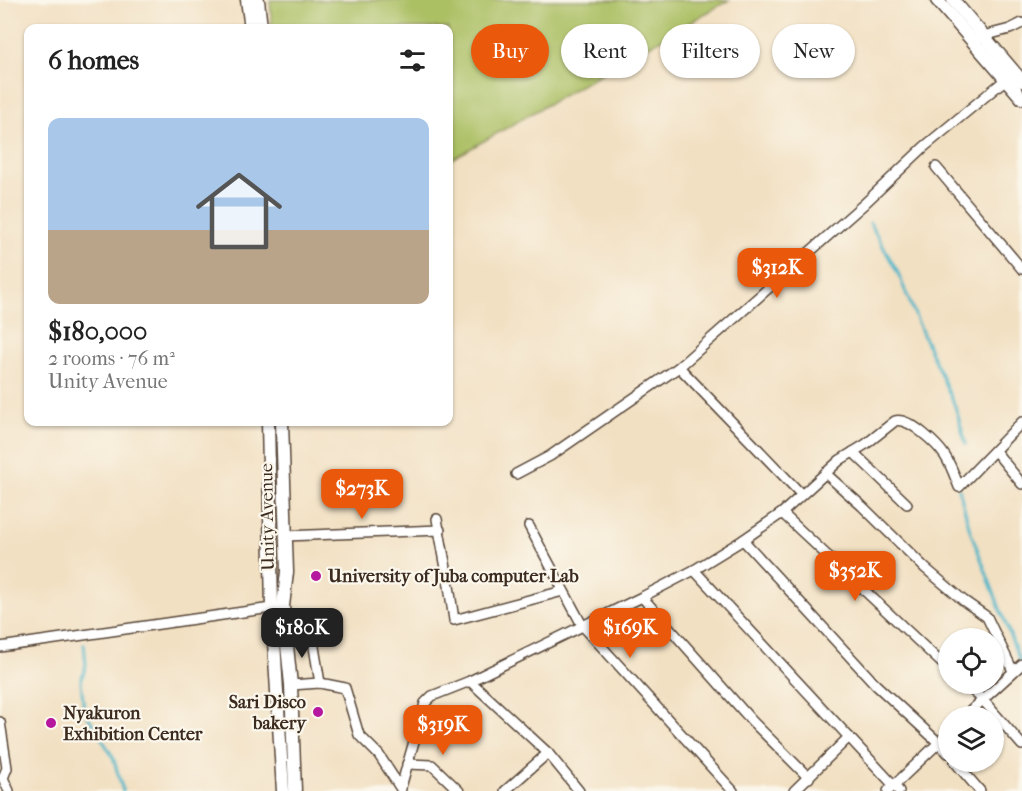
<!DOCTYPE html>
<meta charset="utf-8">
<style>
:root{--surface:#fff;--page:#f6f6f6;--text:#222;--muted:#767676;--line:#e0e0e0;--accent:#ea580c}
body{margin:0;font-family:"IM FELL French Canon",serif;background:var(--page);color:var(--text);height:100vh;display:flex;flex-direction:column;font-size:22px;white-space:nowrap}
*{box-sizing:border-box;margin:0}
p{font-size:20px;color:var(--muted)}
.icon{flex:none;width:33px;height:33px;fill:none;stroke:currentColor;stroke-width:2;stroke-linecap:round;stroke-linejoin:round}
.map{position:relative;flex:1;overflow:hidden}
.drawer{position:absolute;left:24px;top:24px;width:429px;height:402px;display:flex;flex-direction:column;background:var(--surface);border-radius:12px;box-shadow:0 2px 4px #0004}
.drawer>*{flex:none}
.banner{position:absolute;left:471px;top:24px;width:460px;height:54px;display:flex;gap:12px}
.tools{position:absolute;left:938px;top:628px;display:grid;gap:12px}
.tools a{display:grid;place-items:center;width:66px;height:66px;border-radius:50%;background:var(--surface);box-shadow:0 2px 4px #0004;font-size:30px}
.price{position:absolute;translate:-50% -51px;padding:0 14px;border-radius:12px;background:var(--accent);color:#fff;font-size:20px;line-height:39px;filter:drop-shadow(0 2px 3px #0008)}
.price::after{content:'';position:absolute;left:50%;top:36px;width:18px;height:14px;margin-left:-9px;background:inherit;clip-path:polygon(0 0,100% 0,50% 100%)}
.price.on{background:#222;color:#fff}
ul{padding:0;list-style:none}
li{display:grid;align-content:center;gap:12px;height:318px;padding:0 24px}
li+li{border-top:2px solid var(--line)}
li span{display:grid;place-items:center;height:186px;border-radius:12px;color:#555}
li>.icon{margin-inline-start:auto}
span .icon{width:108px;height:108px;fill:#fffc;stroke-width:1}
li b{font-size:26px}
h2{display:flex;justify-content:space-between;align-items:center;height:72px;padding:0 24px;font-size:26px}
.tag{padding:0 21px;border-radius:27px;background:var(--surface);box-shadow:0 2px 4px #0004;font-size:21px;line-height:54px}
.tag.on{background:var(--accent);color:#fff}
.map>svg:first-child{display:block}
.green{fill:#abbf63;stroke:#737440;stroke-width:1.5}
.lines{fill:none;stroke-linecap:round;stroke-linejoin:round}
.stream{stroke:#4bb5c8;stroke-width:3}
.minor-casing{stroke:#564537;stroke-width:12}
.major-casing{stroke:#564537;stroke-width:15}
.minor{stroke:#fff;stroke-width:9}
.major{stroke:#fff;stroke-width:12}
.poi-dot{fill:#b5179e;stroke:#fbf7ec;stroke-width:2}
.labels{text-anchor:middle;stroke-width:4.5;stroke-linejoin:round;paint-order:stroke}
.street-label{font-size:18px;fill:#3b2a1e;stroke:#fbf7ec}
.poi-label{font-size:18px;font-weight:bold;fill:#3b2a1e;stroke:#fbf7ec;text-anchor:start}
</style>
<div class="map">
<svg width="1022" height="791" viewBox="0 0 1022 791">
<rect width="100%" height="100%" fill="#fbf7ec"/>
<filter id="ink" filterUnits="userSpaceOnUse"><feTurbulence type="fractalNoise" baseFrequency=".0167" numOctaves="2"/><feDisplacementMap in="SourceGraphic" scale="12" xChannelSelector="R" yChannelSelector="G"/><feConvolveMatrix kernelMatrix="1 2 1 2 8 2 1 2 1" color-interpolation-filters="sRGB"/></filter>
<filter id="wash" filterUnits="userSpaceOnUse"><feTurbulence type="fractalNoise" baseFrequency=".008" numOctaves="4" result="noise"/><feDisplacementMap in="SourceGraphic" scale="24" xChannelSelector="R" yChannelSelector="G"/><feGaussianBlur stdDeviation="1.35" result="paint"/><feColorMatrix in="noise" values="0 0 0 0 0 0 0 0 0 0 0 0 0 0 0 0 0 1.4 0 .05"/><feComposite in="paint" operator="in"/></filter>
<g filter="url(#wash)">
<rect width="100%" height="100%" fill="#f2e0c2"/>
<path class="green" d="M270,0H729L449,161L448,28H272Z"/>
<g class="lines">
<g class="stream">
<path d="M870,223L898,273L924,337L955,406L966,444"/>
<path d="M959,489L970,530L1021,664"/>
<path d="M84,644L86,665L81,681L84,710L113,757L123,791"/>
</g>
</g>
</g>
<g filter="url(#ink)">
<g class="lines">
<g class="minor-casing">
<g id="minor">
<path d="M979,37L1010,29L1022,23"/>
<path d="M936,167L1022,269"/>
<path d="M679,367L801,494"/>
<path d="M995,451L1022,484"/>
<path d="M853,452L907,504"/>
<path d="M825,473L862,506L925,568L964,601L987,617L1013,671"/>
<path d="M516,474L550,456L679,367L864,204L924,147L1005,80"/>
<path d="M782,513L948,669"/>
<path d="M437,519L448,579L454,620L563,591"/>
<path d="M529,526L582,625L733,791"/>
<path d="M285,536L440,530"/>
<path d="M743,540L876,685L939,743L948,753"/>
<path d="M694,570L899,791"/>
<path d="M642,597L752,721L809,778"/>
<path d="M315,633L314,647L320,683"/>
<path d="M0,647L278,607"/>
<path d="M470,681L642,597L694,570L743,540L782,513L840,460L866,444L895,421C909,417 938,445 945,456C951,465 955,477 959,487L1022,422"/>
<path d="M965,684L982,699L1022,745"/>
<path d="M291,685L320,683L345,688L359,735L379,755L401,789"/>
<path d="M964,717L1022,664"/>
<path d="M0,722L7,768L3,778L9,791"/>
<path d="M955,762L980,791"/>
<path d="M407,764L432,765L459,791"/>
<path d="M401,787L425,703L432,696L470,681L548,753L579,791"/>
<path d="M505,791L548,753"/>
<path d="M794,791L849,737"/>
<path d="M888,791L948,734"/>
</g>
</g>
<g class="major-casing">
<g id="major">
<path d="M247,0L251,28"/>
<path d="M258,0L261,28"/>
<path d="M937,0L1022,98"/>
<path d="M953,0L1022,81"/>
<path d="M268,422L272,608L283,791"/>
<path d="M282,422L287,572L283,606L291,685L295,791"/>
</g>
</g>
<use href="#minor" class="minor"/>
<use href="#major" class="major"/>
</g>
</g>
<g class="poi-dot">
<circle cx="316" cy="576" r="6"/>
<circle cx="318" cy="712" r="6"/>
<circle cx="51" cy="723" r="6"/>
</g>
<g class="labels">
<g class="street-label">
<text transform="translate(267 517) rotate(-91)" y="6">Unity Avenue</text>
</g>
<g class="poi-label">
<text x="328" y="582">University of Juba computer Lab</text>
<text x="306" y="708" text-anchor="end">Sari Disco<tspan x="306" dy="21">bakery</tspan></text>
<text x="63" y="719">Nyakuron<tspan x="63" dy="21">Exhibition Center</tspan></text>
</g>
</g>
</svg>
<div class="tools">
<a><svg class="icon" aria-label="locate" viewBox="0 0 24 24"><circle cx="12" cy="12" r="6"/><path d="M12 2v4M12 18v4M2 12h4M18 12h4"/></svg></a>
<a><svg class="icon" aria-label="layers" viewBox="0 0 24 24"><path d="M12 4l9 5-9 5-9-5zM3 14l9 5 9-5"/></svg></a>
</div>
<b class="price" style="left:777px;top:299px">$312K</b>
<b class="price" style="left:362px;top:520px">$273K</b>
<b class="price" style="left:855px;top:602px">$352K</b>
<b class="price on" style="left:302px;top:659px">$180K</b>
<b class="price" style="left:630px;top:659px">$169K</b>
<b class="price" style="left:443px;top:756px">$319K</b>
<div class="banner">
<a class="tag on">Buy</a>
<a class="tag">Rent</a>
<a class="tag">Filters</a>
<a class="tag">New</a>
</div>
<section class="drawer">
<h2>6 homes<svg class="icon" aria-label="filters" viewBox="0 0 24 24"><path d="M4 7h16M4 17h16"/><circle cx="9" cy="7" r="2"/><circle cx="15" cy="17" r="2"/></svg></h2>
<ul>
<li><span style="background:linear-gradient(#a9c7e8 60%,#b9a48a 0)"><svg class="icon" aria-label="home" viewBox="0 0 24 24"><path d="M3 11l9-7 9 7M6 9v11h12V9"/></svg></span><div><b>$180,000</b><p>2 rooms · 76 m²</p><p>Unity Avenue</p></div></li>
</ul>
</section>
</div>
